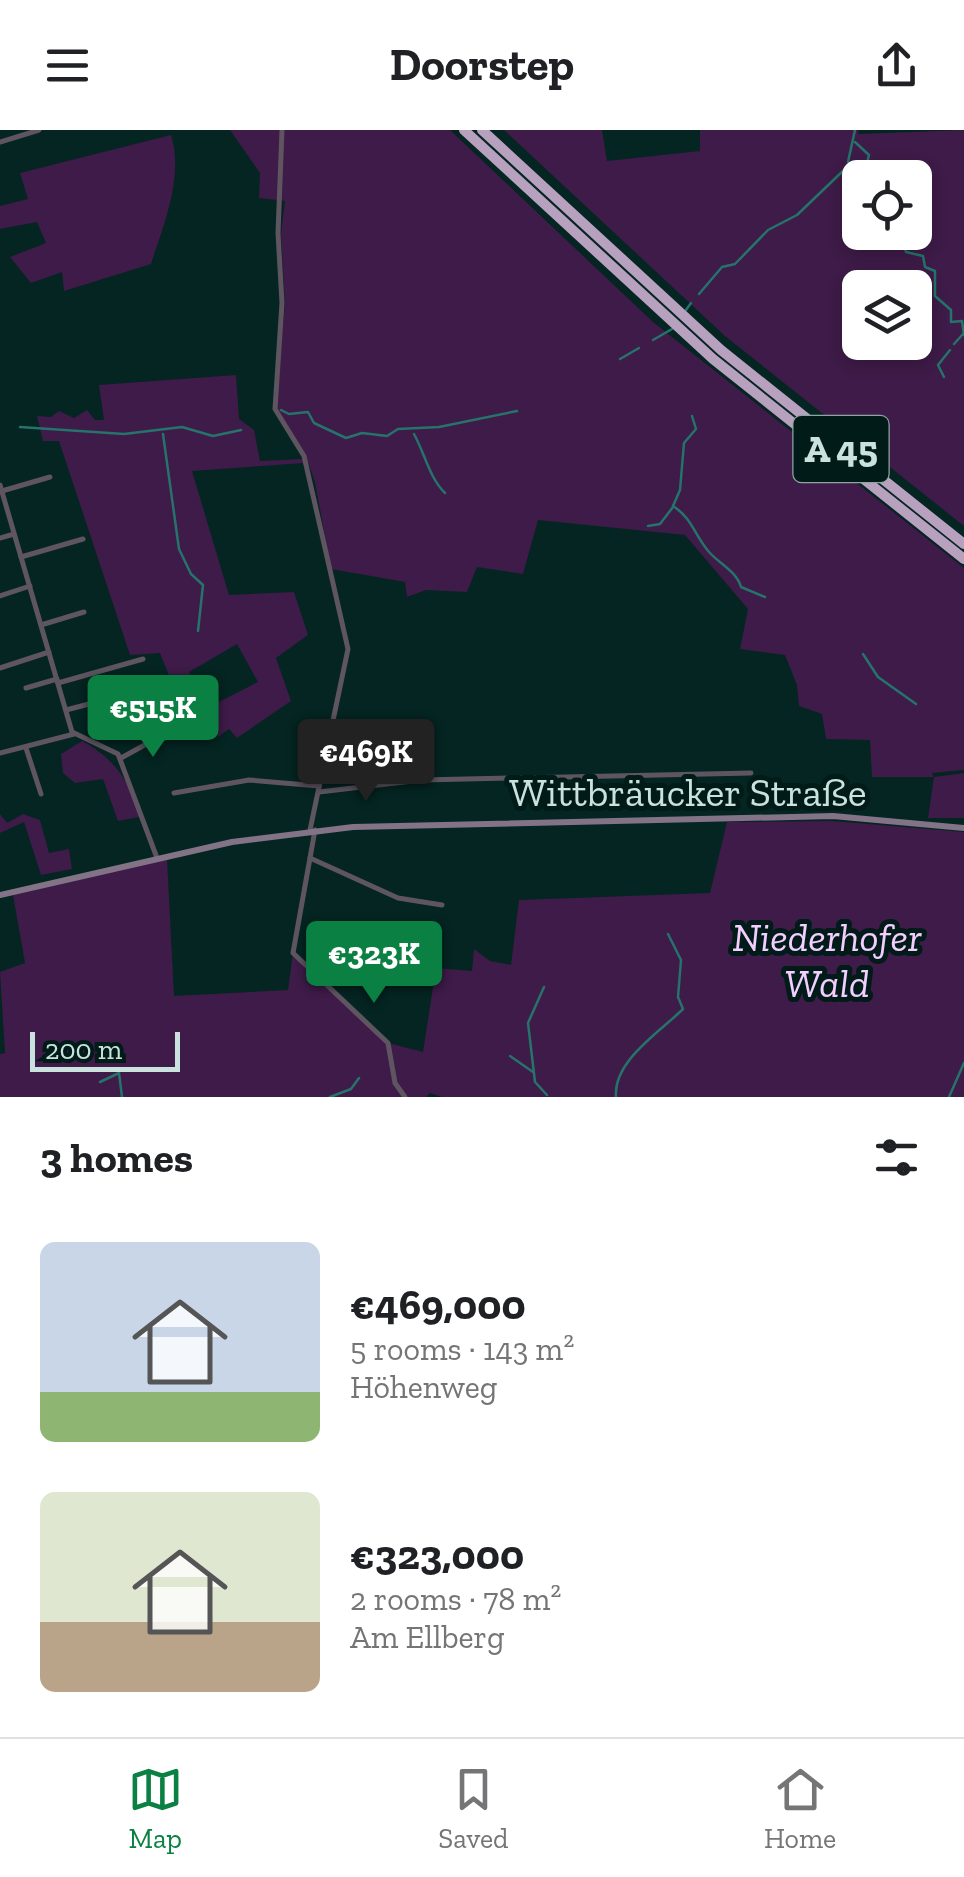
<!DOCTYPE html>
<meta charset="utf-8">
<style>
:root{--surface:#fff;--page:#f2f2f2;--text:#202124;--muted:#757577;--line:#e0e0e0;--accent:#0b8043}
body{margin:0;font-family:"Zilla Slab",serif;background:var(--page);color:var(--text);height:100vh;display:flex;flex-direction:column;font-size:38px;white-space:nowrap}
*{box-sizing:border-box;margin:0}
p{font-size:32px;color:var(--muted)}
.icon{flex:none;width:55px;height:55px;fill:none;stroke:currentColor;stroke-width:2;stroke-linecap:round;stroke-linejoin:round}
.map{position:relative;height:967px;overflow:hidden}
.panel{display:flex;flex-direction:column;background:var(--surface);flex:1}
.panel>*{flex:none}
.fabs{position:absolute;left:842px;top:30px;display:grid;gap:20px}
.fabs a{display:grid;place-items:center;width:90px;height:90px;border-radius:15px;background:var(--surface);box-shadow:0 5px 15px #0003;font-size:50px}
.scale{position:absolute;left:30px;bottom:25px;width:150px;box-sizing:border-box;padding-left:10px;border:5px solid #cbe1dd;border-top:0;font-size:28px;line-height:35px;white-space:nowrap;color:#cbe1dd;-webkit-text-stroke:8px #001b18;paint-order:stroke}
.price{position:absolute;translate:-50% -85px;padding:0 22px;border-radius:10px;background:var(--accent);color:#fff;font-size:32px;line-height:65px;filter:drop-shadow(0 2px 5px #0008)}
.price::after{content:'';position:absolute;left:50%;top:60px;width:30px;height:22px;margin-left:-15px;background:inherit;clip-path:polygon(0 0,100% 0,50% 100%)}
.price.active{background:#222;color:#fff}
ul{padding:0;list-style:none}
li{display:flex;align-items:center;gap:30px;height:250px;padding:0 40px}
li span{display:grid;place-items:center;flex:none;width:280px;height:200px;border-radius:15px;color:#555}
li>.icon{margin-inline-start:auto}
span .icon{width:120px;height:120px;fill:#fffc;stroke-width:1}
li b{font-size:42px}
h2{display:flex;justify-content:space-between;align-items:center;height:120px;padding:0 40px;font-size:42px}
header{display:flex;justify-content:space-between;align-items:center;height:130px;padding:0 40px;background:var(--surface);font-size:45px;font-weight:800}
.tabs{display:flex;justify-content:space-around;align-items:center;height:140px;border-top:2px solid var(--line);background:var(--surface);font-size:28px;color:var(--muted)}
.tabs a{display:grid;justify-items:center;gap:5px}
.tabs .active{color:var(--accent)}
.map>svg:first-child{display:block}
.green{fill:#3e1b48;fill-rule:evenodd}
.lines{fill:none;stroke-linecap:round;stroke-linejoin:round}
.stream{stroke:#25736b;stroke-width:2.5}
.street{stroke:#5e5561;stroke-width:5}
.secondary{stroke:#827486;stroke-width:6}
.highway{stroke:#b7a1be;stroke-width:10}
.labels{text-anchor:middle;stroke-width:10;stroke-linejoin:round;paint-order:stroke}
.shield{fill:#001b18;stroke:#8ea6a2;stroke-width:2.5}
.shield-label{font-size:38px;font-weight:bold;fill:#cbe1dd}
.street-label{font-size:40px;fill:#cbe1dd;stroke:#001b18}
.park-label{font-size:40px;font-style:italic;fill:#f3cefe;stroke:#001b18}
</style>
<header><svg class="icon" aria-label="menu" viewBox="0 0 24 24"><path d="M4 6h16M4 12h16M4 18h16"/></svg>Doorstep<svg class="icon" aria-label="share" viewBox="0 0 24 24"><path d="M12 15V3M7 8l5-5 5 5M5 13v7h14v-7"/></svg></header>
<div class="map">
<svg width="964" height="967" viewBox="0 0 964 967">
<rect width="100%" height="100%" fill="#042522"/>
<g class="green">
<path d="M230,0H450L653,192L964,438V640L932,643L934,647L964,643V688H928L934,647H872L870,610L826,609L822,584L799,576L797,555L785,525L740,519L748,479L685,405L538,390L523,444L477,437L467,462L426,460L407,467L405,452L331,439L315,352L305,324L275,278L285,174L281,103L285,71L259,68L260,43Z"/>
<path d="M504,0H602L607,31L700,21V0H858L859,4L964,0V396L725,206ZM860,48H915V102H860ZM860,158H915V212H860Z"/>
<path d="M171,5C184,46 164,94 151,134L64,161L62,142L31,153L10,127L46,113L37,92L0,99V76L28,69L20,43Z"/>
<path d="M236,245L239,289L254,300L260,331L303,329L304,333L192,341L229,465L294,462L308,505L276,528L291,571L237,608L229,599L218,607L209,577L258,552L237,514L189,542L203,565L179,571L160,523L130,525L59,311H43L37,286L51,287L59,281L74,288L87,280L95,290H104L99,255Z"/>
<path d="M82,611C114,628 131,652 139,687L118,691L103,649L75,653L63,643L61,624Z"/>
<path d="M0,684L7,693L23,684L40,690L49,723L69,719L72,739L41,745L24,692L0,703Z"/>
<path d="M832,691L964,702V967H442L430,963L426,967H0V924L5,923L0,842L25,833L13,765L167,729L174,866L288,860L293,823L388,913L423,922L436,838L472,841L474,819L490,831L511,835L519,770L710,763L727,692Z"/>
</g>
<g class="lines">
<g class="stream">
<path d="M855,12L869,25L866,37L876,43L875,48"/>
<path d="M848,32L855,0"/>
<path d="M892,102L903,111L906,122L923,126L925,137L935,141V166L951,180V192L962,191L964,205"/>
<path d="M699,164L722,137L735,134L768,100L797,85L846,38"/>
<path d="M686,180L691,173"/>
<path d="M653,210L672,199"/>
<path d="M954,214L963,204"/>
<path d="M620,229L639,218"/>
<path d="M944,247L938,235L950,220"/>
<path d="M281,280L289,284L308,282L314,293L346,308L362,303L387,306L398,299L439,297L517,281"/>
<path d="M692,286L696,299L684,313L680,360L673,376C692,388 695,406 709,422C721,435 737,442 741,457L765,467"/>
<path d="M20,297L124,304L182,297L213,306L241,300"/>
<path d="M163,304L179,419L191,444L203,455L198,501"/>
<path d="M414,304C425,324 429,347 445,363"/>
<path d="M648,396L660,394L673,377"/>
<path d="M863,524L878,547L916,574"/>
<path d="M544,857L528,893L535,952L547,965"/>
<path d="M510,926L533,942"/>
<path d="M100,952L119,943L122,967"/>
<path d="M330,967L351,959L359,948"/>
<path d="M616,967C613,931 660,902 683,879L678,867L681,830L668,804"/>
<path d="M949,967L964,933"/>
</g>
<g class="street">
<path d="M282,0L278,103L282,173L275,279L304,326L348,519L310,700"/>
<path d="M0,12L39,0"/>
<path d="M0,355L72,602L118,624L157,728"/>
<path d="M2,361L50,347"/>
<path d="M0,408L14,404"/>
<path d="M21,427L83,409"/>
<path d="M0,466L30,456"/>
<path d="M41,495L84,482"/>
<path d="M0,538L49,522"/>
<path d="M58,553L143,529"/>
<path d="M26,558L57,549"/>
<path d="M66,580L112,568"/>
<path d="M26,618L41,664"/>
<path d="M0,623L74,604"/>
<path d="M121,628L150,612L172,606"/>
<path d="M319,662L421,650L751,643"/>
<path d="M174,663L249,650L319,656"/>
<path d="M315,700L293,823L388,913L395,953L405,967"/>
<path d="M310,728L398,768L442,775"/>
</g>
<path class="secondary" d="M0,765L232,712L353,697L833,686L964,698"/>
<g class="highway">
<path d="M464,0L713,229L964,429"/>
<path d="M482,0L721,220L964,414"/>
</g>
</g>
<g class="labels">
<rect class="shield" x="793.5" y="286" width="95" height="66" rx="8"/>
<g class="shield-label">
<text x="841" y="332">A 45</text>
</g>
<g class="street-label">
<text x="688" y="676">Wittbräucker Straße</text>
</g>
<g class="park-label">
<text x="827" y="821">Niederhofer<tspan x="827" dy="46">Wald</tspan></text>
</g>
</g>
</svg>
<div class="fabs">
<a><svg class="icon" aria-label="locate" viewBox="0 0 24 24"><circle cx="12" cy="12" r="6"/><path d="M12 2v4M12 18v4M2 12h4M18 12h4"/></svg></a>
<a><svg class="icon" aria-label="layers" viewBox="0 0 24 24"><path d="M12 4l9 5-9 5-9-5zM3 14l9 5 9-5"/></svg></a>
</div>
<div class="scale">200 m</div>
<b class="price" style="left:153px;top:630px">€515K</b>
<b class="price active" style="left:366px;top:674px">€469K</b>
<b class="price" style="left:374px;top:876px">€323K</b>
</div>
<section class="panel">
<h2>3 homes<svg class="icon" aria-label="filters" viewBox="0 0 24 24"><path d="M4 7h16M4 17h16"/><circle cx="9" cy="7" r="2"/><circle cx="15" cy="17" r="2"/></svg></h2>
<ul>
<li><span style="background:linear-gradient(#c9d6e8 75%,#8fb573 0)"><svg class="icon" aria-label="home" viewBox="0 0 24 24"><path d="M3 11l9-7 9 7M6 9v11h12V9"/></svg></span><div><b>€469,000</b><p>5 rooms · 143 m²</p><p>Höhenweg</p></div></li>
<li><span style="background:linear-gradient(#dfe7d0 65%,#b9a48a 0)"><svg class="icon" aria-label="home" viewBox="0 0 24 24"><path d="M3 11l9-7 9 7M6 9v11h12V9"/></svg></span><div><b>€323,000</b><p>2 rooms · 78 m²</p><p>Am Ellberg</p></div></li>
</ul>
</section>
<nav class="tabs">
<a class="active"><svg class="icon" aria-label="map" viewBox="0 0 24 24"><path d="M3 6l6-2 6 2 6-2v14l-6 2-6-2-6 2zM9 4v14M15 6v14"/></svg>Map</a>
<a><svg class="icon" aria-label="saved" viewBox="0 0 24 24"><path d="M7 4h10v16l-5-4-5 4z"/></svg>Saved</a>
<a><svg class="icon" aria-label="home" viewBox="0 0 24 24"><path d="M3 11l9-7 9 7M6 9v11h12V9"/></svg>Home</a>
</nav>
